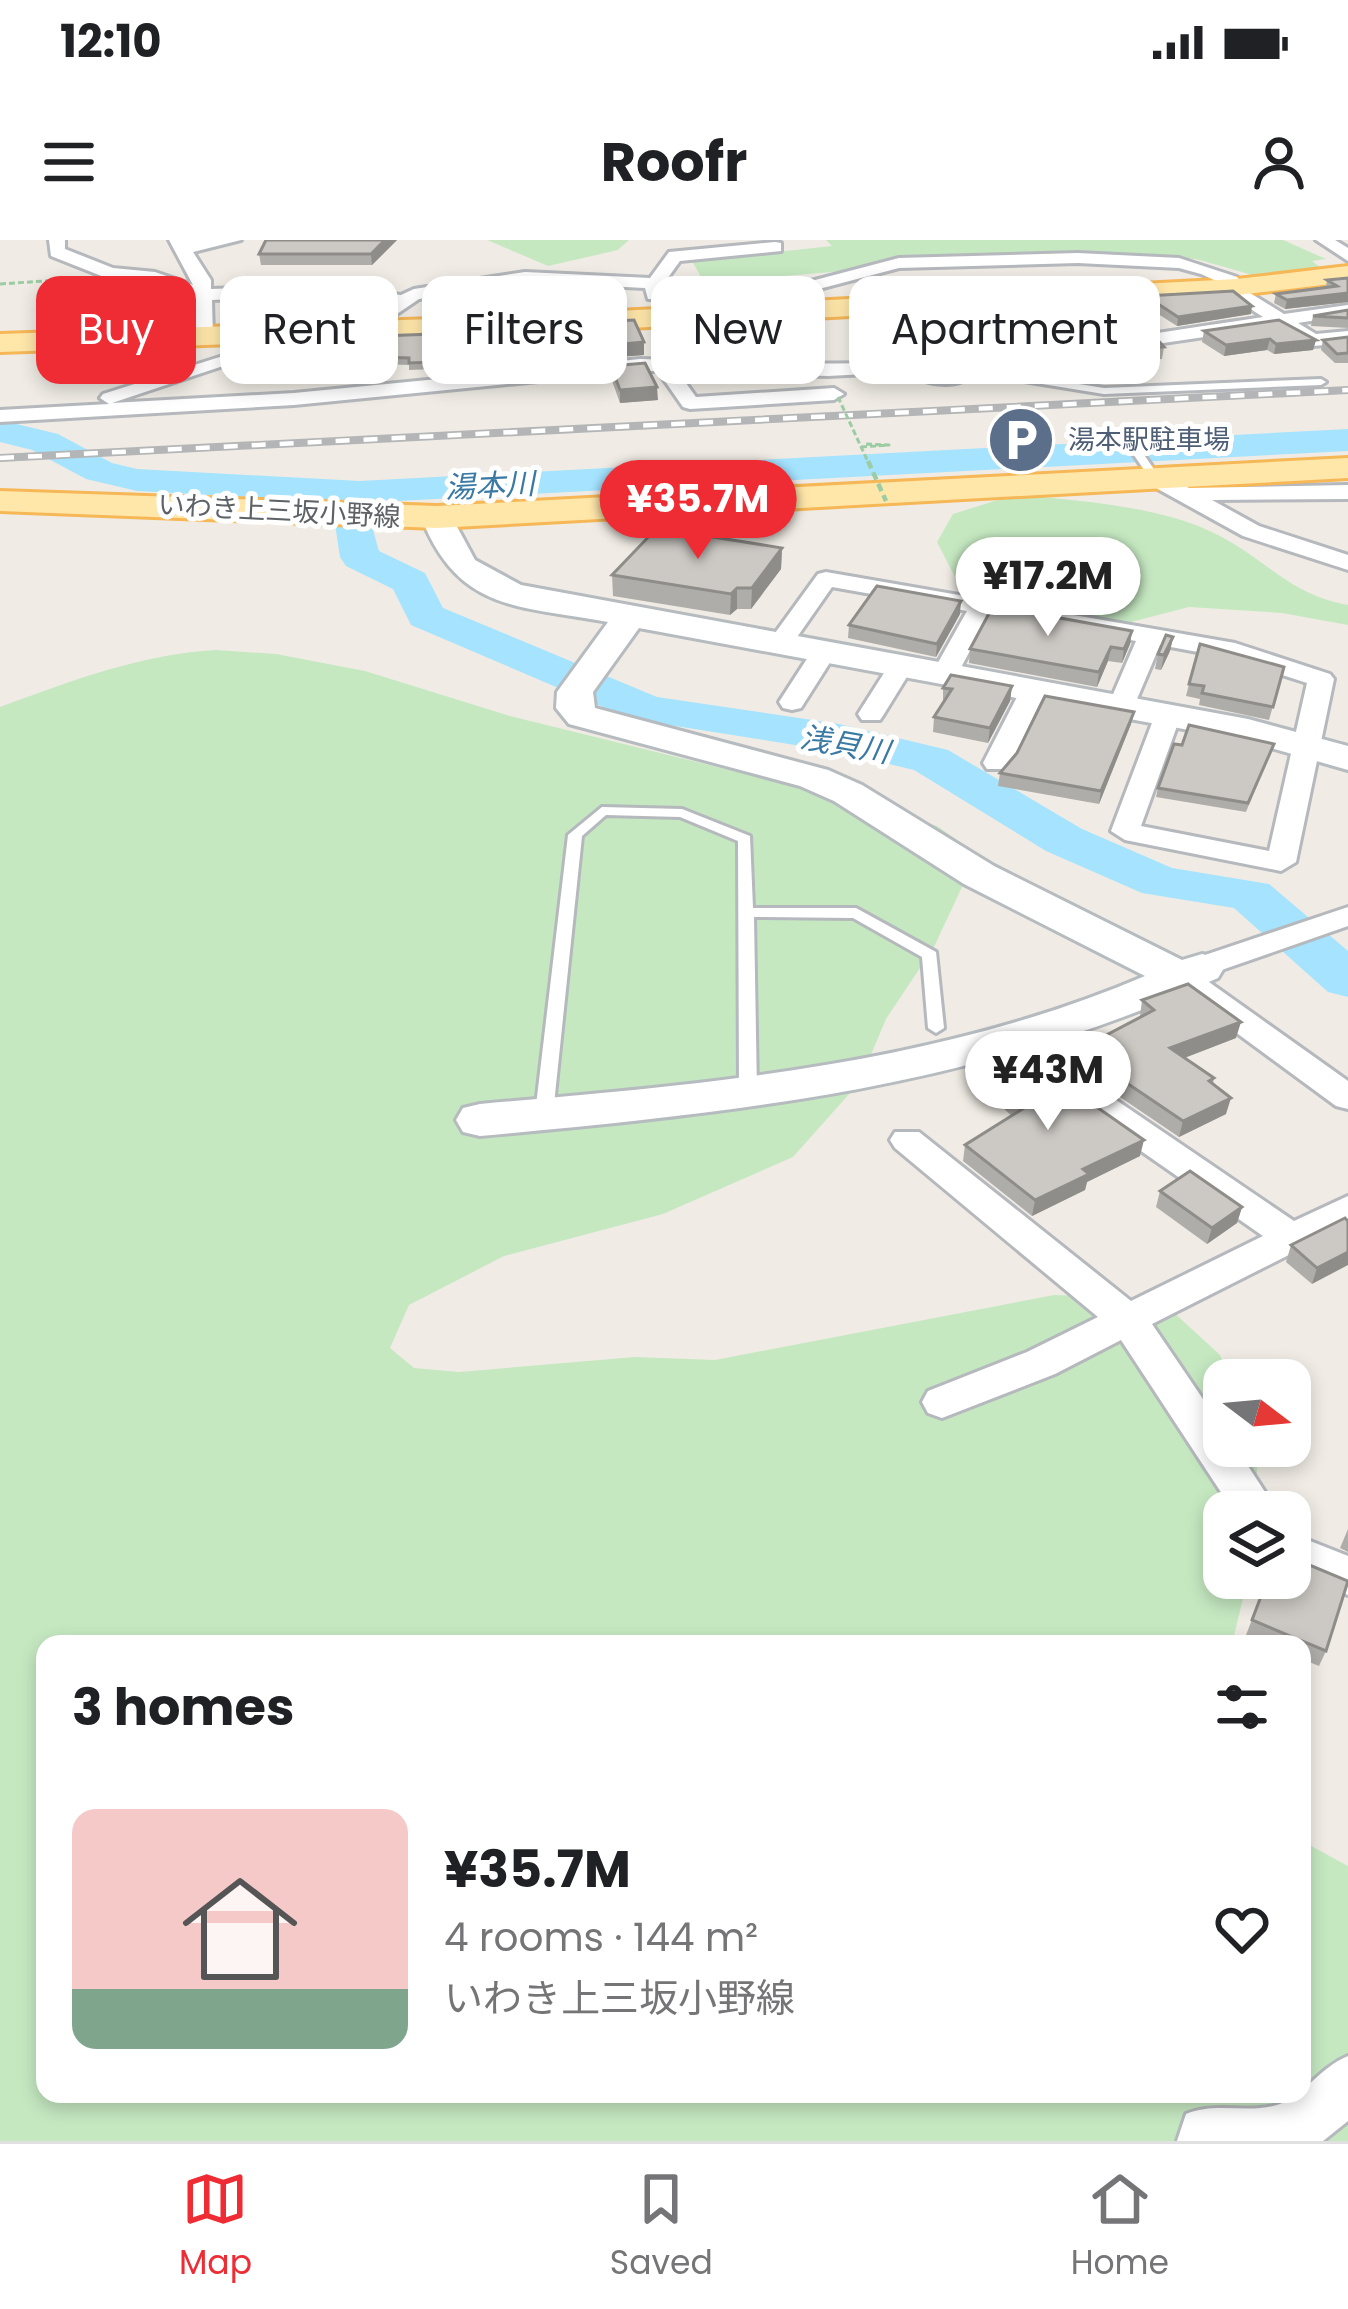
<!DOCTYPE html>
<meta charset="utf-8">
<style>
:root{--surface:#fff;--page:#f6f6f6;--text:#202124;--muted:#757577;--line:#e0e0e0;--accent:#ef2b33}
body{margin:0;font-family:Poppins,"Noto Sans JP",sans-serif;background:var(--page);color:var(--text);height:100vh;display:flex;flex-direction:column;font-size:45px;white-space:nowrap}
*{box-sizing:border-box;margin:0}
p{font-size:39px;color:var(--muted)}
.icon{flex:none;width:66px;height:66px;fill:none;stroke:currentColor;stroke-width:2;stroke-linecap:round;stroke-linejoin:round}
.map{position:relative;flex:1;overflow:hidden}
.details{position:absolute;left:36px;top:1395px;width:1275px;height:468px;display:flex;flex-direction:column;background:var(--surface);border-radius:24px;box-shadow:0 6px 18px #0003}
.details>*{flex:none}
.hud{position:absolute;left:36px;top:36px;width:1278px;height:108px;display:flex;gap:24px}
.needle{width:78px;rotate:106deg}
.fabs{position:absolute;left:1203px;top:1119px;display:grid;gap:24px}
.fabs a{display:grid;place-items:center;width:108px;height:108px;border-radius:24px;background:var(--surface);box-shadow:0 6px 18px #0003;font-size:60px}
.price{position:absolute;translate:-50% -102px;padding:0 27px;border-radius:42px;background:#fff;color:#222;font-size:39px;line-height:78px;filter:drop-shadow(0 3px 6px #0008)}
.price::after{content:'';position:absolute;left:50%;top:72px;width:36px;height:27px;margin-left:-18px;background:inherit;clip-path:polygon(0 0,100% 0,50% 100%)}
.price.selected{background:var(--accent);color:#fff}
ul{padding:0;list-style:none}
li{display:flex;align-items:center;gap:36px;height:300px;padding:0 36px}
li+li{border-top:3px solid var(--line)}
li span{display:grid;place-items:center;flex:none;width:336px;height:240px;border-radius:24px;color:#555}
li>.icon{margin-inline-start:auto}
span .icon{width:144px;height:144px;fill:#fffc;stroke-width:1}
li b{font-size:51px}
h2{display:flex;justify-content:space-between;align-items:center;height:144px;padding:0 36px;font-size:51px}
.pill{padding:0 42px;border-radius:24px;background:var(--surface);box-shadow:0 6px 18px #0003;font-size:42px;line-height:108px}
.pill.selected{background:var(--accent);color:#fff}
.status{display:flex;justify-content:space-between;align-items:center;height:84px;padding:0 60px;background:var(--surface);direction:ltr}
.status svg{height:33px;fill:currentColor}
header{display:flex;justify-content:space-between;align-items:center;height:156px;padding:0 36px;background:var(--surface);font-size:54px;font-weight:700}
.dock{display:flex;justify-content:space-around;align-items:center;height:168px;border-top:3px solid var(--line);background:var(--surface);font-size:33px;color:var(--muted)}
.dock a{display:grid;justify-items:center;gap:6px}
.dock .selected{color:var(--accent)}
.map>svg:first-child{display:block}
.green{fill:#c5e8c1}
.lines{fill:none;stroke-linecap:round;stroke-linejoin:round}
.river{fill:#a5e3ff;fill-rule:evenodd}
.lane-casing{stroke:#b5b8bc;stroke-width:6}
.street-casing{stroke:#b5b8bc;stroke-width:6}
.secondary-casing{stroke:#b6bbbf;stroke-width:6}
.primary-casing{stroke:#f6b757;stroke-width:6}
.path{stroke:#9bcca3;stroke-width:3;stroke-dasharray:6 3;stroke-linecap:butt}
.lane{fill:#fff;fill-rule:evenodd}
.street{fill:#fff;fill-rule:evenodd}
.secondary{fill:#fff;fill-rule:evenodd}
.primary{fill:#ffe7aa;fill-rule:evenodd}
.rail-casing{stroke:#b4b5b6;stroke-width:8}
.rail{stroke:#fff;stroke-width:4.5;stroke-dasharray:14;stroke-linecap:butt}
.path-bridge-far1{stroke:#9bcca3;stroke-width:3;stroke-dasharray:6 3;stroke-linecap:butt}
.path-bridge{stroke:#9bcca3;stroke-width:4.5;stroke-dasharray:8 4.5;stroke-linecap:butt}
.wall{fill:#afada9}
.shaded-wall{fill:#8f8d89}
.building{fill:#ccc9c4;stroke:#8f8d89;stroke-width:3}
.labels{text-anchor:middle;stroke-width:10;stroke-linejoin:round;paint-order:stroke}
.far-service-label{font-size:27px;fill:#4e5e75;stroke:#fff;text-anchor:start}
.far-street-label{font-size:27px;fill:#5d6266;stroke:#fff}
.far-water-label{font-size:30px;font-style:italic;fill:#3979a3;stroke:#fff}
</style>
<div class="status"><b>12:10</b><svg viewBox="0 0 49 12"><path d="M0 12V9h3v3zM5 12V6h3v6zM10 12V3h3v9zM15 12V0h3v12zM26 1h20v11H26zM47 4h2v5h-2z"/></svg></div>
<header><svg class="icon" aria-label="menu" viewBox="0 0 24 24"><path d="M4 6h16M4 12h16M4 18h16"/></svg>Roofr<svg class="icon" aria-label="person" viewBox="0 0 24 24"><circle cx="12" cy="8" r="4"/><path d="M4 21q1-7 8-7t8 7"/></svg></header>
<div class="map">
<svg width="1348" height="1901" viewBox="0 0 1348 1901">
<rect width="100%" height="100%" fill="#f0ece5"/>
<g class="green">
<path d="M487,0H629L618,10L548,26Z"/>
<path d="M826,0H1283L1326,19L1312,21L1320,27L1256,36L1196,19L1078,12L783,36L701,37L692,21L832,6Z"/>
<path d="M1017,254C1082,262 1160,265 1218,295C1267,320 1290,355 1348,365V385L1282,373L1189,367L1131,382L1054,379L955,337L937,302L953,274Z"/>
<path d="M216,410L276,414L365,431L510,476L843,558L937,586L967,607L968,634L934,707L886,779L859,843L793,917L663,974L504,1016L409,1065L390,1108L414,1128L459,1132L635,1117L715,1120L1054,1055L1158,1058L1220,1115L1230,1140H1224V1206H1258L1259,1210L1253,1272H1224V1338H1247L1246,1346L1232,1404H45V1854H1302V1601L1348,1626V1901H0V467C71,441 141,414 216,410Z"/>
</g>
<g class="lines">
<g class="river">
<path d="M0,180L58,194L112,223L137,229L360,241L1348,189V211L360,263L137,251L86,239L32,210L0,202Z"/>
<path d="M355,272L369,276L379,311L425,333L443,368L657,457L839,484L948,510L1082,589L1172,628L1269,644L1348,711V757L1328,752L1234,668L1142,653L1046,611L914,530L839,512L631,479L411,385L393,349L346,326L340,317L335,284L341,276Z"/>
</g>
<g class="lane-casing">
<g id="lane">
<path d="M902,124H908C927,142 954,140 973,127L1104,148L1321,139L1326,142L1321,145L1104,154L975,133C957,151 919,145 902,128Z"/>
<path d="M1128,203H1136L1160,238L1159,240H1151L1127,205Z"/>
<path d="M602,567L682,569L750,596L753,668H856L936,712L944,788L936,793L928,788L922,717L853,678L754,677L757,852L748,858L742,856L739,852L738,601L680,577L606,575L582,596L553,874L550,878H538L535,874L568,595Z"/>
</g>
</g>
<g class="street-casing">
<g id="street">
<path d="M49,0H65V9L113,28L155,32L193,45L169,0H241L193,12L211,40V49L301,46L401,55L414,49L525,32L650,38L669,12L775,2L781,3V11L680,21L667,39L796,45L899,18L1078,13L1179,18L1237,37L1250,53L1284,74L1348,65V75L1298,83L1316,94L1348,91V103L1313,106L1278,86L1001,127L828,136L678,132L696,157L834,148L844,154L834,160L690,169L683,167L658,131H640L294,165L0,182V170L109,164L100,158L103,154L226,115L239,91L246,89L255,95L250,106L299,94L309,86L318,92L314,102L244,119L112,163L294,153L542,129L511,85L520,79L527,81L560,127L640,119L777,123L744,71L753,66L759,67L797,123C954,128 1109,100 1263,77L1238,61L1225,45L1201,34L1179,28L1078,23L899,28L796,55L663,49L660,59H648L645,48L525,42L419,59L363,97L354,91L356,87L387,65L301,56L212,60L213,96L204,102L195,96L194,57L153,42L104,37L51,16Z"/>
<path d="M1316,0H1335L1348,8V21Z"/>
<path d="M1155,232L1189,248L1348,245V259L1212,260L1259,286L1348,315V330L1243,296L1147,243V233Z"/>
<path d="M826,332L1235,403L1330,434L1334,439L1296,622L1281,631L1125,600L1111,591L1155,475L1168,467L1181,475L1141,586L1269,611L1307,443L1230,418L1160,405L1134,466L1121,474L1108,466L1136,401L989,375L957,435L944,443L931,435L967,371L832,347L788,410H770L767,405L770,400L818,334Z"/>
<path d="M823,405L836,413L801,468L792,470L783,468L779,462L814,408Z"/>
<path d="M900,419L913,427L884,474L880,480H862L858,474L891,422Z"/>
<path d="M1033,443L1046,451L1011,523L1007,529H987L983,523L1020,451Z"/>
<path d="M1348,667V686L1213,733L1197,723L1202,716Z"/>
<path d="M1181,727L1192,730L1348,841V869L1336,866L1170,744L1165,737L1170,730Z"/>
<path d="M1057,825L1069,828L1294,981L1348,956V985L1152,1084L1224,1190V1206H1235L1278,1272H1234L1121,1100L1055,1134L942,1178L928,1173L922,1162L928,1151L1027,1112L1098,1077L895,908L890,900L895,892H919L1131,1061L1263,996L1045,844L1040,836L1045,828Z"/>
<path d="M1290,1293L1348,1316V1355L1290,1331Z"/>
<path d="M1348,1816V1881L1323,1901H1177L1186,1874C1217,1861 1249,1875 1280,1864C1306,1854 1319,1828 1348,1816Z"/>
</g>
</g>
<g class="secondary-casing">
<g id="secondary">
<path d="M932,53L941,56L981,122L977,128H957L953,122L919,61Z"/>
<path d="M437,268L448,270L475,320L521,345L1248,479L1348,506V530L1243,500L639,388L593,452L595,468L828,530L862,545L994,626L1182,720L1202,714L1218,718L1224,728L1218,738C976,848 741,872 480,896L463,892L456,880L463,868L480,864C706,844 934,826 1145,736L964,644L834,561L800,546L569,484L556,468L557,452L608,382C519,365 459,373 421,277Z"/>
</g>
</g>
<g class="primary-casing">
<g id="primary">
<path d="M1348,26V42L1237,55L520,94L0,112V94L520,76L1237,39Z"/>
<path d="M1348,218V238L437,288L0,271V251L437,266Z"/>
</g>
</g>
<path class="path" d="M0,44L59,40"/>
<use href="#lane" class="lane"/>
<use href="#street" class="street"/>
<use href="#secondary" class="secondary"/>
<use href="#primary" class="primary"/>
<g class="rail-casing">
<path id="rail" d="M0,218L1348,150"/>
</g>
<use href="#rail" class="rail"/>
<g class="path-bridge-far1">
<path d="M838,157L869,224"/>
<path d="M861,207L889,205L864,204"/>
</g>
<path class="path-bridge" d="M868,221L886,261"/>
</g>
<g class="wall">
<path d="M397,0L372,25H261L259,14Z"/>
<path d="M1348,38V62L1285,69L1274,63L1276,54L1326,47L1327,40Z"/>
<path d="M445,53L475,62L562,56V69L448,74Z"/>
<path d="M1146,56L1251,74L1177,86L1144,65Z"/>
<path d="M959,65L1138,91L993,110L976,106L958,75Z"/>
<path d="M1348,70V88L1311,86L1313,76Z"/>
<path d="M882,73L924,92V98L891,99L881,79Z"/>
<path d="M702,76L752,99L751,112L710,113L702,89Z"/>
<path d="M595,82L644,102V115L604,118L595,94Z"/>
<path d="M1204,91L1316,100L1313,110L1274,114L1267,110L1224,116L1202,102Z"/>
<path d="M380,96L532,118V125L409,130V125L381,124Z"/>
<path d="M1348,97V123H1335L1321,110L1323,100Z"/>
<path d="M1164,107L1162,119L1049,125L1050,112Z"/>
<path d="M611,126L658,160L620,163L611,138Z"/>
<path d="M782,308L781,329L751,369H737L730,375L613,356L612,335Z"/>
<path d="M960,374L936,417L848,398L849,385Z"/>
<path d="M1132,391L1130,404L1122,423L1108,421L1097,447L969,423L970,409Z"/>
<path d="M1173,397L1170,411L1161,430L1155,429L1158,414Z"/>
<path d="M1284,427L1269,480L1199,465L1200,459L1186,456L1189,444Z"/>
<path d="M1012,446L1010,461L988,503L933,492L934,477L943,463V448Z"/>
<path d="M1134,472L1131,484L1099,564L998,546L1000,533Z"/>
<path d="M1274,504L1246,572L1156,557L1158,548L1182,505Z"/>
<path d="M1142,760L1236,798L1184,818L1214,838L1213,844L1226,874L1179,897L1074,826L1078,810L1140,777Z"/>
<path d="M1045,831L1140,916L1087,942L1085,950L1032,976L963,921L965,905L1012,876L987,854L989,837Z"/>
<path d="M1160,951L1242,967L1237,983L1207,1004L1156,967Z"/>
<path d="M1348,981L1312,1044L1286,1022L1291,1005Z"/>
<path d="M1348,1289V1312L1340,1308Z"/>
<path d="M1268,1338L1326,1411L1319,1426L1302,1419V1404H1266L1246,1395Z"/>
</g>
<g class="shaded-wall">
<path d="M385,0H397L372,25L371,14Z"/>
<path d="M1348,53V62L1285,69L1287,60Z"/>
<path d="M1252,66L1251,74L1177,86L1178,77Z"/>
<path d="M1140,81L1138,91L993,110L994,100Z"/>
<path d="M1270,99L1267,110L1224,116L1226,105Z"/>
<path d="M1316,100L1313,110L1274,114L1276,104Z"/>
<path d="M644,102V115L604,118L603,106Z"/>
<path d="M657,147L658,160L620,163V150Z"/>
<path d="M782,308L781,329L751,369L752,348Z"/>
<path d="M737,348V369L730,375L731,354Z"/>
<path d="M961,361L960,374L936,417L937,404Z"/>
<path d="M1132,391L1130,404L1122,423L1124,409Z"/>
<path d="M1173,397L1170,411L1161,430L1164,415Z"/>
<path d="M1111,407L1108,421L1097,447L1099,432Z"/>
<path d="M1012,446L1010,461L988,503L990,488Z"/>
<path d="M1134,472L1131,484L1099,564L1101,551Z"/>
<path d="M1241,782L1236,798L1166,825L1170,808Z"/>
<path d="M1231,858L1226,874L1179,897L1183,881Z"/>
<path d="M1144,900L1140,916L1087,942L1085,950L1032,976L1035,960L1083,929Z"/>
<path d="M1242,967L1237,983L1207,1004L1212,988Z"/>
<path d="M1348,1012V1025L1312,1044L1317,1028Z"/>
</g>
<g class="building">
<path d="M266,0H385L371,14H259Z"/>
<path d="M1348,38V53L1287,60L1276,54L1337,46L1327,40Z"/>
<path d="M472,50L475,62L562,56V63L447,68L445,53Z"/>
<path d="M1233,51L1252,66L1178,77L1146,56Z"/>
<path d="M1118,56L1140,81L994,100L978,96L959,65Z"/>
<path d="M1348,70V78L1313,76Z"/>
<path d="M915,71L924,92L891,93L882,73Z"/>
<path d="M742,74L752,99L710,101L702,76Z"/>
<path d="M634,80L644,102L603,106L595,82Z"/>
<path d="M1279,80L1316,100L1276,104L1270,99L1226,105L1204,91Z"/>
<path d="M515,91L532,118L409,123V118L380,117V96Z"/>
<path d="M1155,97L1164,107L1050,112Z"/>
<path d="M1348,97V113L1337,114L1323,100Z"/>
<path d="M645,123L657,147L620,150L611,126Z"/>
<path d="M657,288L782,308L752,348H737L731,354L612,335Z"/>
<path d="M877,346L961,361L937,404L849,385Z"/>
<path d="M993,366L1132,391L1124,409L1111,407L1099,432L970,409Z"/>
<path d="M1166,395L1173,397L1164,415L1158,414Z"/>
<path d="M1200,404L1284,427L1273,467L1202,453L1204,446L1189,444Z"/>
<path d="M951,435L1012,446L990,488L934,477L952,449L943,448Z"/>
<path d="M1045,456L1134,472L1101,551L1000,533L1017,513Z"/>
<path d="M1189,485L1274,504L1248,563L1158,548L1174,504L1182,505Z"/>
<path d="M1188,744L1241,782L1170,808L1214,838L1209,841L1231,858L1183,881L1078,810L1154,770L1142,760Z"/>
<path d="M1039,816L1045,831L1144,900L1083,929L1089,934L1035,960L965,905L1024,868L989,837Z"/>
<path d="M1190,931L1242,967L1212,988L1160,951Z"/>
<path d="M1345,978L1348,981V1012L1317,1028L1291,1005Z"/>
<path d="M1290,1308L1295,1319L1348,1341L1326,1411L1252,1380L1268,1338H1290Z"/>
</g>
<defs>
<g id="parking-disc" transform="scale(3.45)"><circle r="9.5" fill="#5c6f8a" stroke="#fff"/><path d="M-3.5-5.5H1a3.5 3.5 0 0 1 0 7H-1V5.5H-3.5ZM-1-3.4V-.6H.8a1.4 1.4 0 0 0 0-2.8Z" fill="#fff"/></g>
</defs>
<g fill-rule="evenodd">
<use href="#parking-disc" x="1021" y="200"/>
</g>
<g class="labels">
<g class="far-service-label">
<text x="1068" y="209">湯本駅駐車場</text>
</g>
<g class="far-street-label">
<text transform="translate(279 271) rotate(3)" y="9">いわき上三坂小野線</text>
</g>
<g class="far-water-label">
<text transform="translate(490 246) rotate(-3)" y="10">湯本川</text>
<text transform="translate(845 505) rotate(10)" y="10">浅貝川</text>
</g>
</g>
</svg>
<div class="fabs">
<a><svg class="needle" viewBox="-14 -14 28 28"><path d="M0-13l5 13h-10z" fill="#e53935"/><path d="M0 13l5-13h-10z" fill="#757577"/></svg></a>
<a><svg class="icon" aria-label="layers" viewBox="0 0 24 24"><path d="M12 4l9 5-9 5-9-5zM3 14l9 5 9-5"/></svg></a>
</div>
<b class="price selected" style="left:698px;top:322px">¥35.7M</b>
<b class="price" style="left:1048px;top:399px">¥17.2M</b>
<b class="price" style="left:1048px;top:893px">¥43M</b>
<div class="hud">
<a class="pill selected">Buy</a>
<a class="pill">Rent</a>
<a class="pill">Filters</a>
<a class="pill">New</a>
<a class="pill">Apartment</a>
</div>
<section class="details">
<h2>3 homes<svg class="icon" aria-label="filters" viewBox="0 0 24 24"><path d="M4 7h16M4 17h16"/><circle cx="9" cy="7" r="2"/><circle cx="15" cy="17" r="2"/></svg></h2>
<ul>
<li><span style="background:linear-gradient(#f6c9c9 75%,#7fa58c 0)"><svg class="icon" aria-label="home" viewBox="0 0 24 24"><path d="M3 11l9-7 9 7M6 9v11h12V9"/></svg></span><div><b>¥35.7M</b><p>4 rooms · 144 m²</p><p>いわき上三坂小野線</p></div><svg class="icon" aria-label="heart" viewBox="0 0 24 24"><path d="M12 20l-8-8c-3-5 5-10 8-4 3-6 11-1 8 4z"/></svg></li>
</ul>
</section>
</div>
<nav class="dock">
<a class="selected"><svg class="icon" aria-label="map" viewBox="0 0 24 24"><path d="M3 6l6-2 6 2 6-2v14l-6 2-6-2-6 2zM9 4v14M15 6v14"/></svg>Map</a>
<a><svg class="icon" aria-label="saved" viewBox="0 0 24 24"><path d="M7 4h10v16l-5-4-5 4z"/></svg>Saved</a>
<a><svg class="icon" aria-label="home" viewBox="0 0 24 24"><path d="M3 11l9-7 9 7M6 9v11h12V9"/></svg>Home</a>
</nav>
